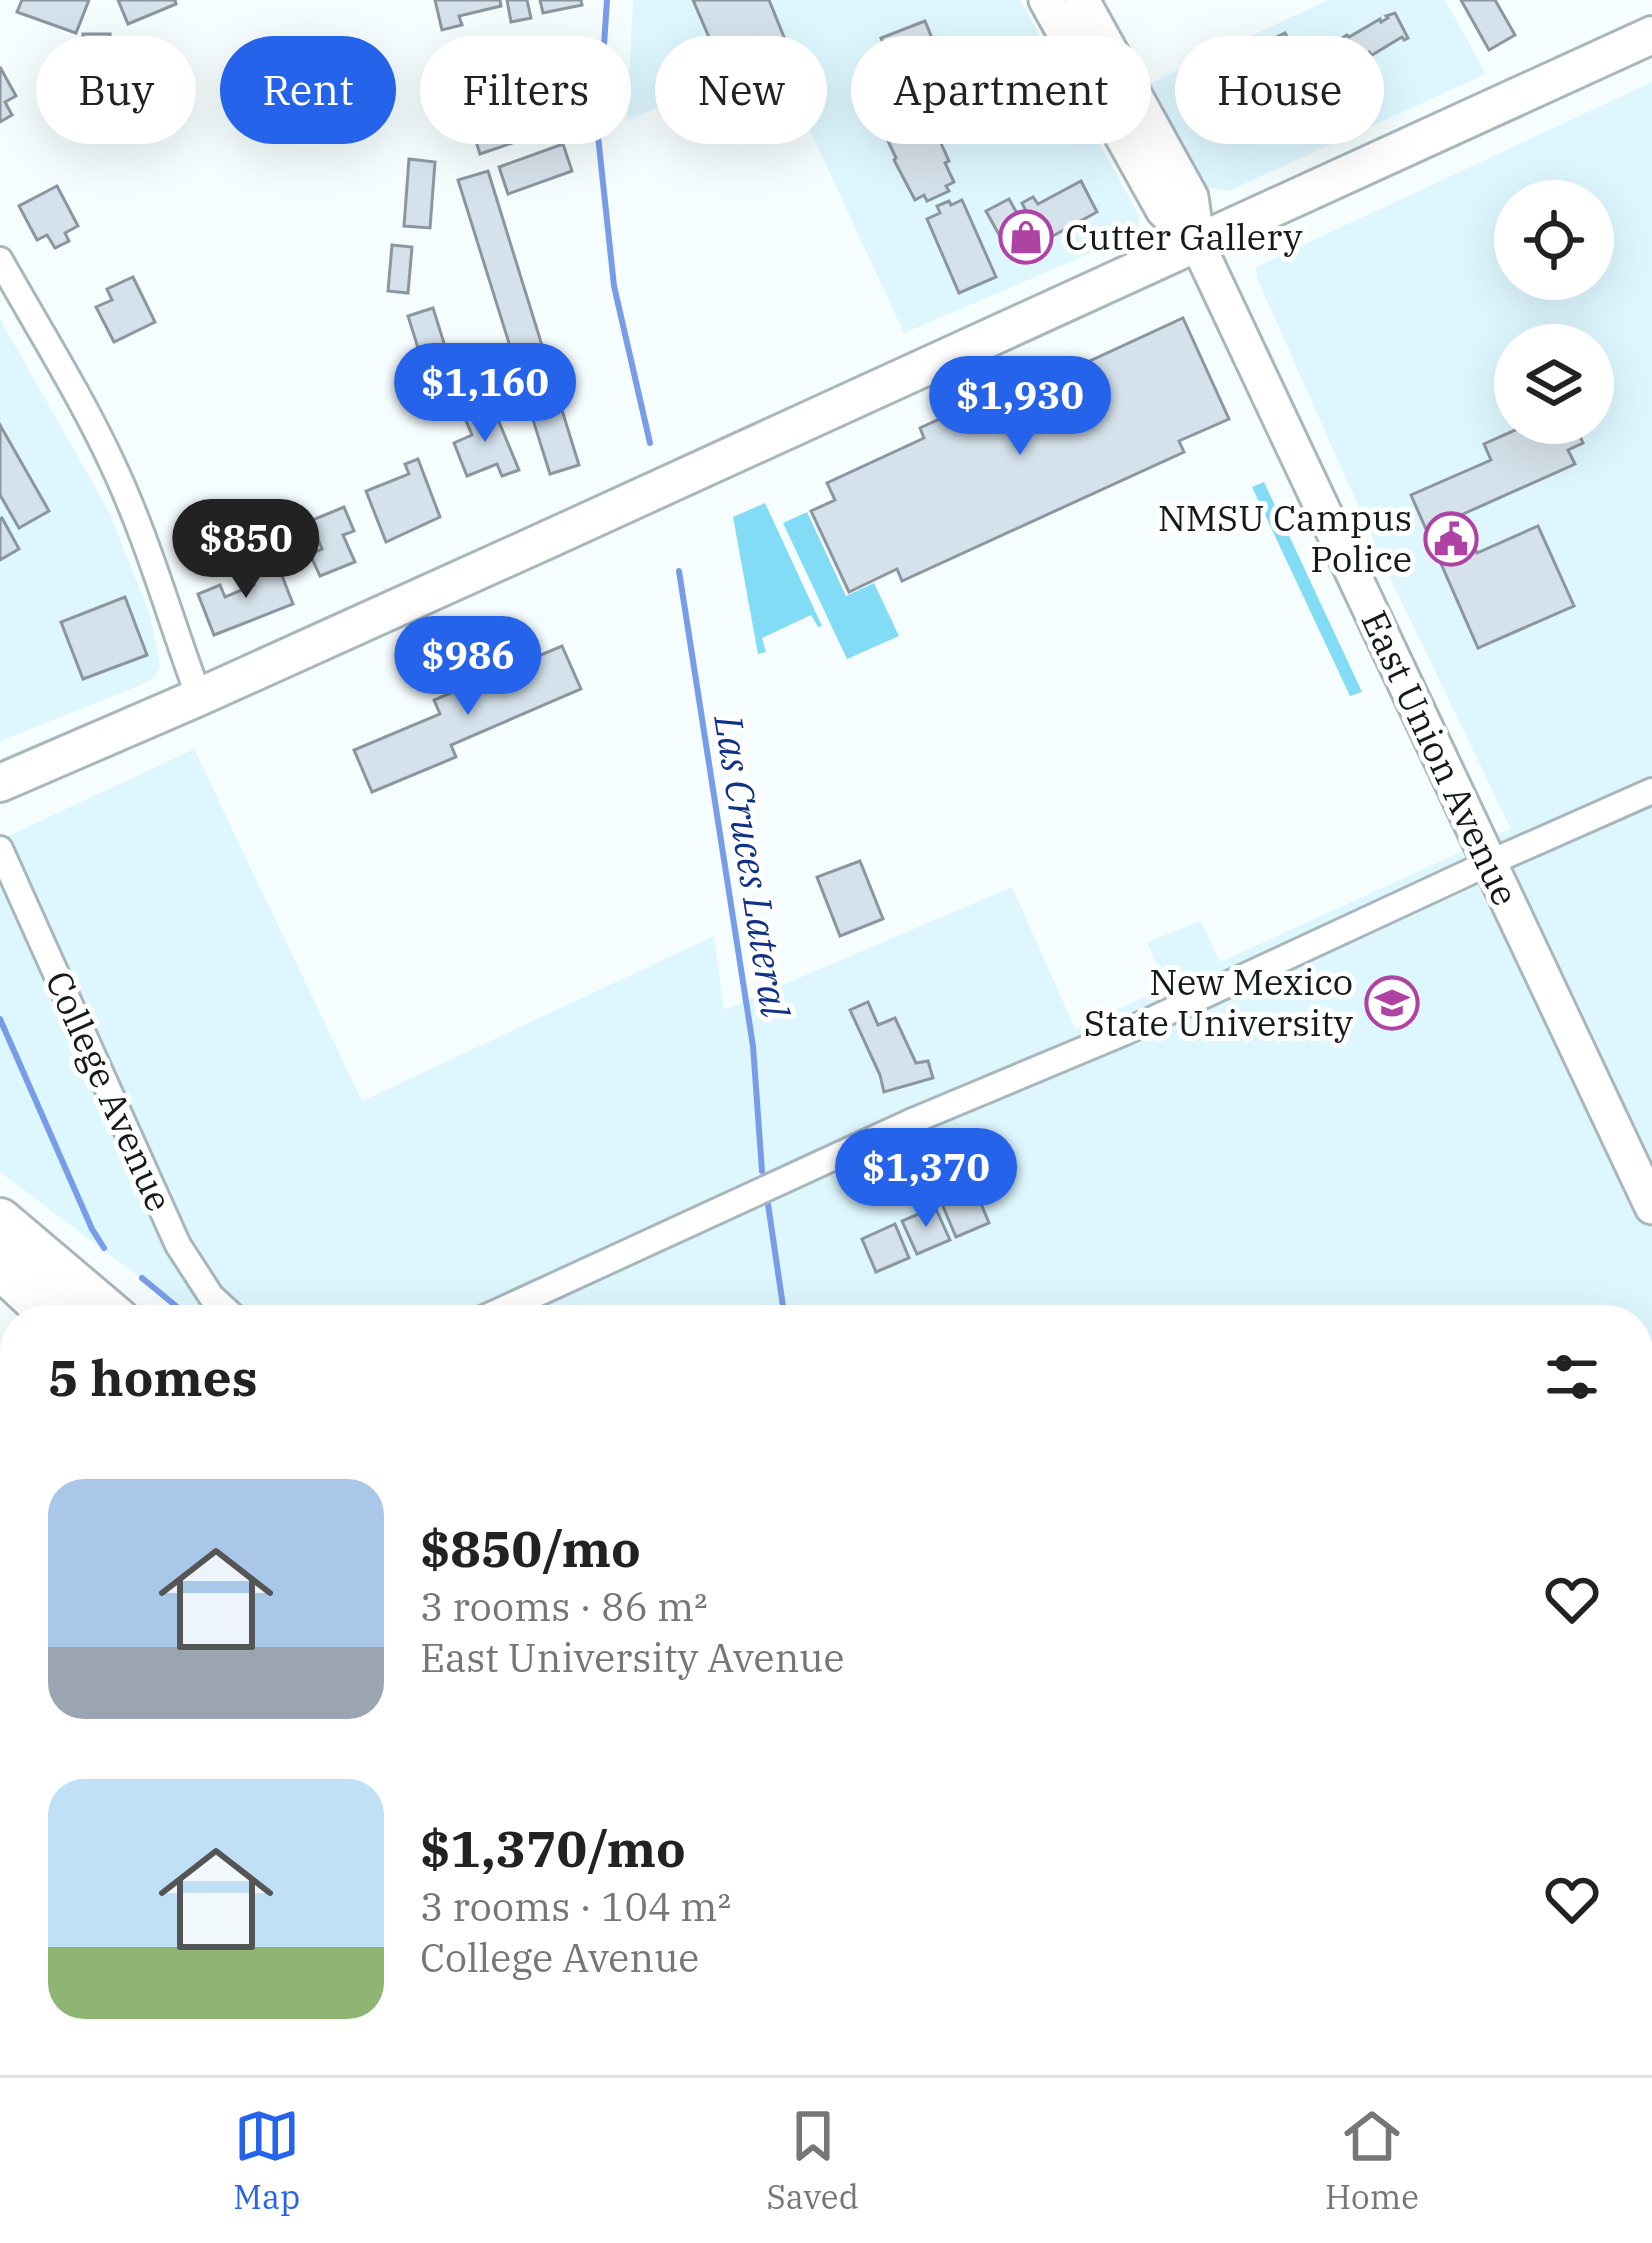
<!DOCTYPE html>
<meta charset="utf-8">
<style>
:root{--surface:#fff;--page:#f6f6f6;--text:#222;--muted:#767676;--line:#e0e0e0;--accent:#2563eb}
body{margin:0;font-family:"IBM Plex Serif",serif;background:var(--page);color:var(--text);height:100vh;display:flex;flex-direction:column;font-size:45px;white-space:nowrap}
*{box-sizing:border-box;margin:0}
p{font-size:39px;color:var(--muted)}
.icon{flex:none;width:66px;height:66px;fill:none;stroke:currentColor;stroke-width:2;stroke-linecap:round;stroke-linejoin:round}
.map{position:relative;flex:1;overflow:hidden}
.panel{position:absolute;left:0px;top:1305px;width:1653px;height:771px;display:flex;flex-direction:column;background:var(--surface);border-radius:48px 48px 0 0;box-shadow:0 12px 48px #0002}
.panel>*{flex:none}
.hud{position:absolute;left:36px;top:36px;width:1581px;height:108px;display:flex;gap:24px}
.controls{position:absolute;left:1494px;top:180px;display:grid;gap:24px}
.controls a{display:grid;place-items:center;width:120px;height:120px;border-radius:50%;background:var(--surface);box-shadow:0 12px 48px #0002;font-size:60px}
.price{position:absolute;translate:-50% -102px;padding:0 27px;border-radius:42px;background:var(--accent);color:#fff;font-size:39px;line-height:78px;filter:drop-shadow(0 3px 6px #0008)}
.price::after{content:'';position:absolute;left:50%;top:72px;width:36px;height:27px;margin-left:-18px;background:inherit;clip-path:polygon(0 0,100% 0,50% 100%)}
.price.selected{background:#222;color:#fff}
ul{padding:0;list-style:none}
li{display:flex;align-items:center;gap:36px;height:300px;padding:0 48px}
li span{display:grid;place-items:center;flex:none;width:336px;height:240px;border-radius:36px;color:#555}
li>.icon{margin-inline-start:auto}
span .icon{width:144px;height:144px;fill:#fffc;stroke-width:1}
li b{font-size:51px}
h2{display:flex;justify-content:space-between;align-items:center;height:144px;padding:0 48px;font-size:51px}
.chip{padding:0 42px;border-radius:54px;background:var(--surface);box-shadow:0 12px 48px #0002;font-size:42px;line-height:108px}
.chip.selected{background:var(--accent);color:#fff}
.tab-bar{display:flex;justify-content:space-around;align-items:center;height:168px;border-top:3px solid var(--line);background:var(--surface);font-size:33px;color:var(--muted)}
.tab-bar a{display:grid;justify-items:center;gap:6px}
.tab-bar .selected{color:var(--accent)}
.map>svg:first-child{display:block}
.built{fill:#def7ff;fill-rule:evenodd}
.green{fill:#82dcf6}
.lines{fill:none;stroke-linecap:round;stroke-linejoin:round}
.stream{stroke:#789de8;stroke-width:6}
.building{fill:#d6e2eb;stroke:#8b969f;stroke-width:3}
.street-casing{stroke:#a8b7bc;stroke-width:30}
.secondary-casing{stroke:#a8b7bc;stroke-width:39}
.primary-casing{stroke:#a8b7bc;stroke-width:42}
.highway-casing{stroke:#a8b7bc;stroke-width:48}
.street{stroke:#fff;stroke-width:24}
.secondary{stroke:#fff;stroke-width:33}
.primary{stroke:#fff;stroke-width:36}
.highway{stroke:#fff;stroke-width:42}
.labels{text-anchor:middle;stroke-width:10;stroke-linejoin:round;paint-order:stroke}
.poi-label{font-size:36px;fill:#141a1b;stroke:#fff;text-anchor:end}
.street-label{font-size:36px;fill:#141a1b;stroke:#fff}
.water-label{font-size:39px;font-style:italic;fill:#0f3287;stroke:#fff}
</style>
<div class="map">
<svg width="1652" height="2075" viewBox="0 0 1652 2075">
<rect width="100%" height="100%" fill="#f6fdff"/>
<g class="built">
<path d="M633,0H1020L1139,215V225L1135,234L904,333L775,55L627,121Z"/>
<path d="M1328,0H1445L1486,74L1228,191L1204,187L1149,84Z"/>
<path d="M1652,82V1936L1638,1931V1320H197L0,1172V840L194,749L362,1101L714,936L724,1010L1012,887L1075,1029L1166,987L1147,942L1201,921L1220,962L1511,829L1393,584L1257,278L1256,267ZM1515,201H1593V279H1515ZM1515,345H1593V423H1515Z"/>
<path d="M0,319L109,512L150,615L160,664L156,675L148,682L0,741Z"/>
<path d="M0,1883L15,1901V2061H107L90,2075H0Z"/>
</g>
<g class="green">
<path d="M1264,482L1362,692L1350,696L1252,487Z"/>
<path d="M765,503L822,626L818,627L811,615L762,638L766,652L758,654L733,517Z"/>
<path d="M807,512L846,596L874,583L899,636L847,659L783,523Z"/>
</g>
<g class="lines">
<g class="stream">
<path d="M607,0L598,136L614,286L650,443"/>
<path d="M679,571L753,1046L762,1171"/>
<path d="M0,1019L92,1229L104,1248"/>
<path d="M768,1204L785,1320"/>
<path d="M142,1278L193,1320"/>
<path d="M506,2061L516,2075"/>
<path d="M968,2071L969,2075"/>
</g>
</g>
<g class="building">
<path d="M22,0H89L76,33L17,12Z"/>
<path d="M118,0H175L176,4L128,24Z"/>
<path d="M435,0H500L501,6L459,16L462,25L442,30Z"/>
<path d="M507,0H527L531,18L511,22Z"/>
<path d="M540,0H581L582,5L543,13Z"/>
<path d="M693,0H769L786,42L699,78L688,52L711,42Z"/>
<path d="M1461,0H1495L1515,35L1489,50Z"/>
<path d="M1395,13L1408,38L1404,40L1402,37L1372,55L1369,52L1355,62L1354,60L1340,70L1344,78L1315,95L1317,100L1287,101L1269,87L1266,82L1275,78L1271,70L1279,67L1266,42L1285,33L1298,58L1327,44L1328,47L1347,35L1349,37L1380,19L1381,22L1388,18L1386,16Z"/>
<path d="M925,21L940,58L906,72L898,53L889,57L881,38Z"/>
<rect x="83" y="34" width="27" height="19"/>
<path d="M0,67L16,96L5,102L12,115L0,122Z"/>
<path d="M496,103L503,119L509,118L518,141L480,154L467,113Z"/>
<path d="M915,118L918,124L925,120L935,140L939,139L949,161L945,163L954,182L946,186L949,191L927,201L924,195L915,200L894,160L896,158L887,139L895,135L892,129Z"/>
<path d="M563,144L572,171L508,194L499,167Z"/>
<path d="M409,159L435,162L430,228L404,226Z"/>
<path d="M488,171L579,465L550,474L458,180Z"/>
<path d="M1081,181L1097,212L1012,258L986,211L1009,199L1018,215L1026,211L1022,203L1033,197L1038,204Z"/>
<path d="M57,186L78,226L65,233L69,241L55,248L47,235L37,240L19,206Z"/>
<path d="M962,200L996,277L959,293L927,219L940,213L937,206L949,201L951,205Z"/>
<path d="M392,245L412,247L408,293L388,291Z"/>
<path d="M133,277L155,322L114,342L96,307L112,300L107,289Z"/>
<path d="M433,308L454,375L429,383L408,316Z"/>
<path d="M1183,318L1229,419L1179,441L1184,452L902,581L897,569L849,592L811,511L835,500L827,483L924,438L920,428L946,416L950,426L1044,383L1039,373L1066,360L1070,370Z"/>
<path d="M492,405L519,470L502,476L497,464L467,476L454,443L472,435L464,416Z"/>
<path d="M1531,423H1574L1583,443L1568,450L1575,464L1461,515L1477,553L1538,526L1574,606L1478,648L1411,495L1491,460L1484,444Z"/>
<path d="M0,425L49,511L19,528L0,495Z"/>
<path d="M418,459L440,517L386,542L366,491L409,474L405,464Z"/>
<path d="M344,507L354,531L343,535L355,562L320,576L310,554L322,549L310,521Z"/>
<path d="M2,518L19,549L0,560V519Z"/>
<path d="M277,563L293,604L214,635L198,594L220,585L225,597L254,585L250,574Z"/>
<path d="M125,597L147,655L83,679L61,622Z"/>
<path d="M562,646L581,689L451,745L456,757L372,792L354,750L440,714L434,700Z"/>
<path d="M860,861L883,919L840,936L817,877Z"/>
<path d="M868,1002L878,1025L895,1018L916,1063L928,1061L933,1078L884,1092L880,1075L850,1010Z"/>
<path d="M975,1189L989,1223L956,1237L942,1204Z"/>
<path d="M935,1207L950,1240L917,1254L902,1221Z"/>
<path d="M895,1224L909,1258L876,1272L862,1239Z"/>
<path d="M0,1919L12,1934L5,1940L15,1951V2029L4,2038L0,2034Z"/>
</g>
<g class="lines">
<g class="street-casing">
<g id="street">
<path d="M0,260C37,326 81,396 112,463C148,539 170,619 199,697"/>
<path d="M0,849L178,1245L211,1296L237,1320"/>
<path d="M480,1320L915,1120L1123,1033L1489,863L1652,791"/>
</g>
</g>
<g class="secondary-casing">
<g id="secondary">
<path d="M1046,0L1163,210L1198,245"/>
<path d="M1082,0L1191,197L1198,245L1652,1207"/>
<path d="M1638,1784L1652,1745"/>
<path d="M1638,1895L1652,1899"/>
</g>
</g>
<g class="primary-casing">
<path id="primary" d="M0,783L199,697L551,538L1652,35"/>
</g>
<g class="highway-casing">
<g id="highway">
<path d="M0,1220L118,1320"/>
<path d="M0,1267L57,1320"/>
<path d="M0,1503L15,1508"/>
<path d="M0,1556L15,1561"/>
<path d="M0,1646L15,1654"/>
<path d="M1638,2055L1652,2060"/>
<path d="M1399,2061L1462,2075"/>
<path d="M1492,2061L1533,2075"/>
<path d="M124,2075L141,2061"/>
</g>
</g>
<use href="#street" class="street"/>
<use href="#secondary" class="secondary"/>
<use href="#primary" class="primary"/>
<use href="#highway" class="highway"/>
</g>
<defs>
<g id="shop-ring" transform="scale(2.7)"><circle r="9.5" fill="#fff" stroke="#ae43a4" stroke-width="1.5"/><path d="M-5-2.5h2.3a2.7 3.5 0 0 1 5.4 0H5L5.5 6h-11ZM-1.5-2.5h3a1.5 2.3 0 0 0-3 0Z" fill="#ae43a4"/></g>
<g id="civic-ring" transform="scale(2.7)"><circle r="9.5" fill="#fff" stroke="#ae43a4" stroke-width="1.5"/><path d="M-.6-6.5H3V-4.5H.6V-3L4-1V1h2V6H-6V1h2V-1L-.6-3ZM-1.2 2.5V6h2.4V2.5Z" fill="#ae43a4"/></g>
<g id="university-ring" transform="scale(2.7)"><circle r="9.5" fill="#fff" stroke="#ae43a4" stroke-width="1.5"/><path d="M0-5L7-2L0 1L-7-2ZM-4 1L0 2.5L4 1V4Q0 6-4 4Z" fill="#ae43a4"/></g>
</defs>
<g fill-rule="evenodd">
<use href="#shop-ring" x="1026" y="237"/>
<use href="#civic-ring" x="1451" y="539"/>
<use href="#university-ring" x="1392" y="1003"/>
</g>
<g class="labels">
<g class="poi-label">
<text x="1065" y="250" text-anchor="start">Cutter Gallery</text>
<text x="1412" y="531">NMSU Campus<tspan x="1412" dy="41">Police</tspan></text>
<text x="1353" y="995">New Mexico<tspan x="1353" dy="41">State University</tspan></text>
</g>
<g class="street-label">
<text transform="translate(1440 758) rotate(65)" y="13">East Union Avenue</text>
<text transform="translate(109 1091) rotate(66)" y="13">College Avenue</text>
</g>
<g class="water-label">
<text transform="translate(752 866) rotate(81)" y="14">Las Cruces Lateral</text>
</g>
</g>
</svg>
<div class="controls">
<a><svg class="icon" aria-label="locate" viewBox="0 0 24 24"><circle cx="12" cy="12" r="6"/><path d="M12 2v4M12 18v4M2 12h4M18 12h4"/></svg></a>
<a><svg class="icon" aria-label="layers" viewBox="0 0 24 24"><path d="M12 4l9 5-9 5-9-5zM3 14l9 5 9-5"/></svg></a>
</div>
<b class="price" style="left:485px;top:445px">$1,160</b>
<b class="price" style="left:1020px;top:458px">$1,930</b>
<b class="price selected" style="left:246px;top:601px">$850</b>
<b class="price" style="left:468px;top:718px">$986</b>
<b class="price" style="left:926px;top:1230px">$1,370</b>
<div class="hud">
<a class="chip">Buy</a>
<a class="chip selected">Rent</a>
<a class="chip">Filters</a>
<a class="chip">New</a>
<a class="chip">Apartment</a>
<a class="chip">House</a>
</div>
<section class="panel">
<h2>5 homes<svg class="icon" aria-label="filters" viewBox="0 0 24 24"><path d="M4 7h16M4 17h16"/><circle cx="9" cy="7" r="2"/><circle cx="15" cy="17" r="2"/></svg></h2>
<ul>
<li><span style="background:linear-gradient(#a9c7e8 70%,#9aa5b1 0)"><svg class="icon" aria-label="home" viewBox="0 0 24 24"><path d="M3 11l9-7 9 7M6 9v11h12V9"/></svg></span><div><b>$850/mo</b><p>3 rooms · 86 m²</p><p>East University Avenue</p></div><svg class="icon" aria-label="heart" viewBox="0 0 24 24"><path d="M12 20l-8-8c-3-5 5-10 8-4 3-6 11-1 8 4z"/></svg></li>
<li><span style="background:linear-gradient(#bfe0f5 70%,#8fb573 0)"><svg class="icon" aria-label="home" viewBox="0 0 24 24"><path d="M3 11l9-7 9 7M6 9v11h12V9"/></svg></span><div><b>$1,370/mo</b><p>3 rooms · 104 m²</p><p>College Avenue</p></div><svg class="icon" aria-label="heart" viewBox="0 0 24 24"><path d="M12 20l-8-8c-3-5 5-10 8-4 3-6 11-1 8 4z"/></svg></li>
</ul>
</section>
</div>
<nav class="tab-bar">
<a class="selected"><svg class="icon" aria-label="map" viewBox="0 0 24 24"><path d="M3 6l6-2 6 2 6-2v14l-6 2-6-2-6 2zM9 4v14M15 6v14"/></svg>Map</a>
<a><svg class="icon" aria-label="saved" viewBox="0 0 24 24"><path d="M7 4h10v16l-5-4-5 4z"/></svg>Saved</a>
<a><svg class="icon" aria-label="home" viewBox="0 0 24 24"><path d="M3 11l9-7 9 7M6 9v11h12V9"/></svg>Home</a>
</nav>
